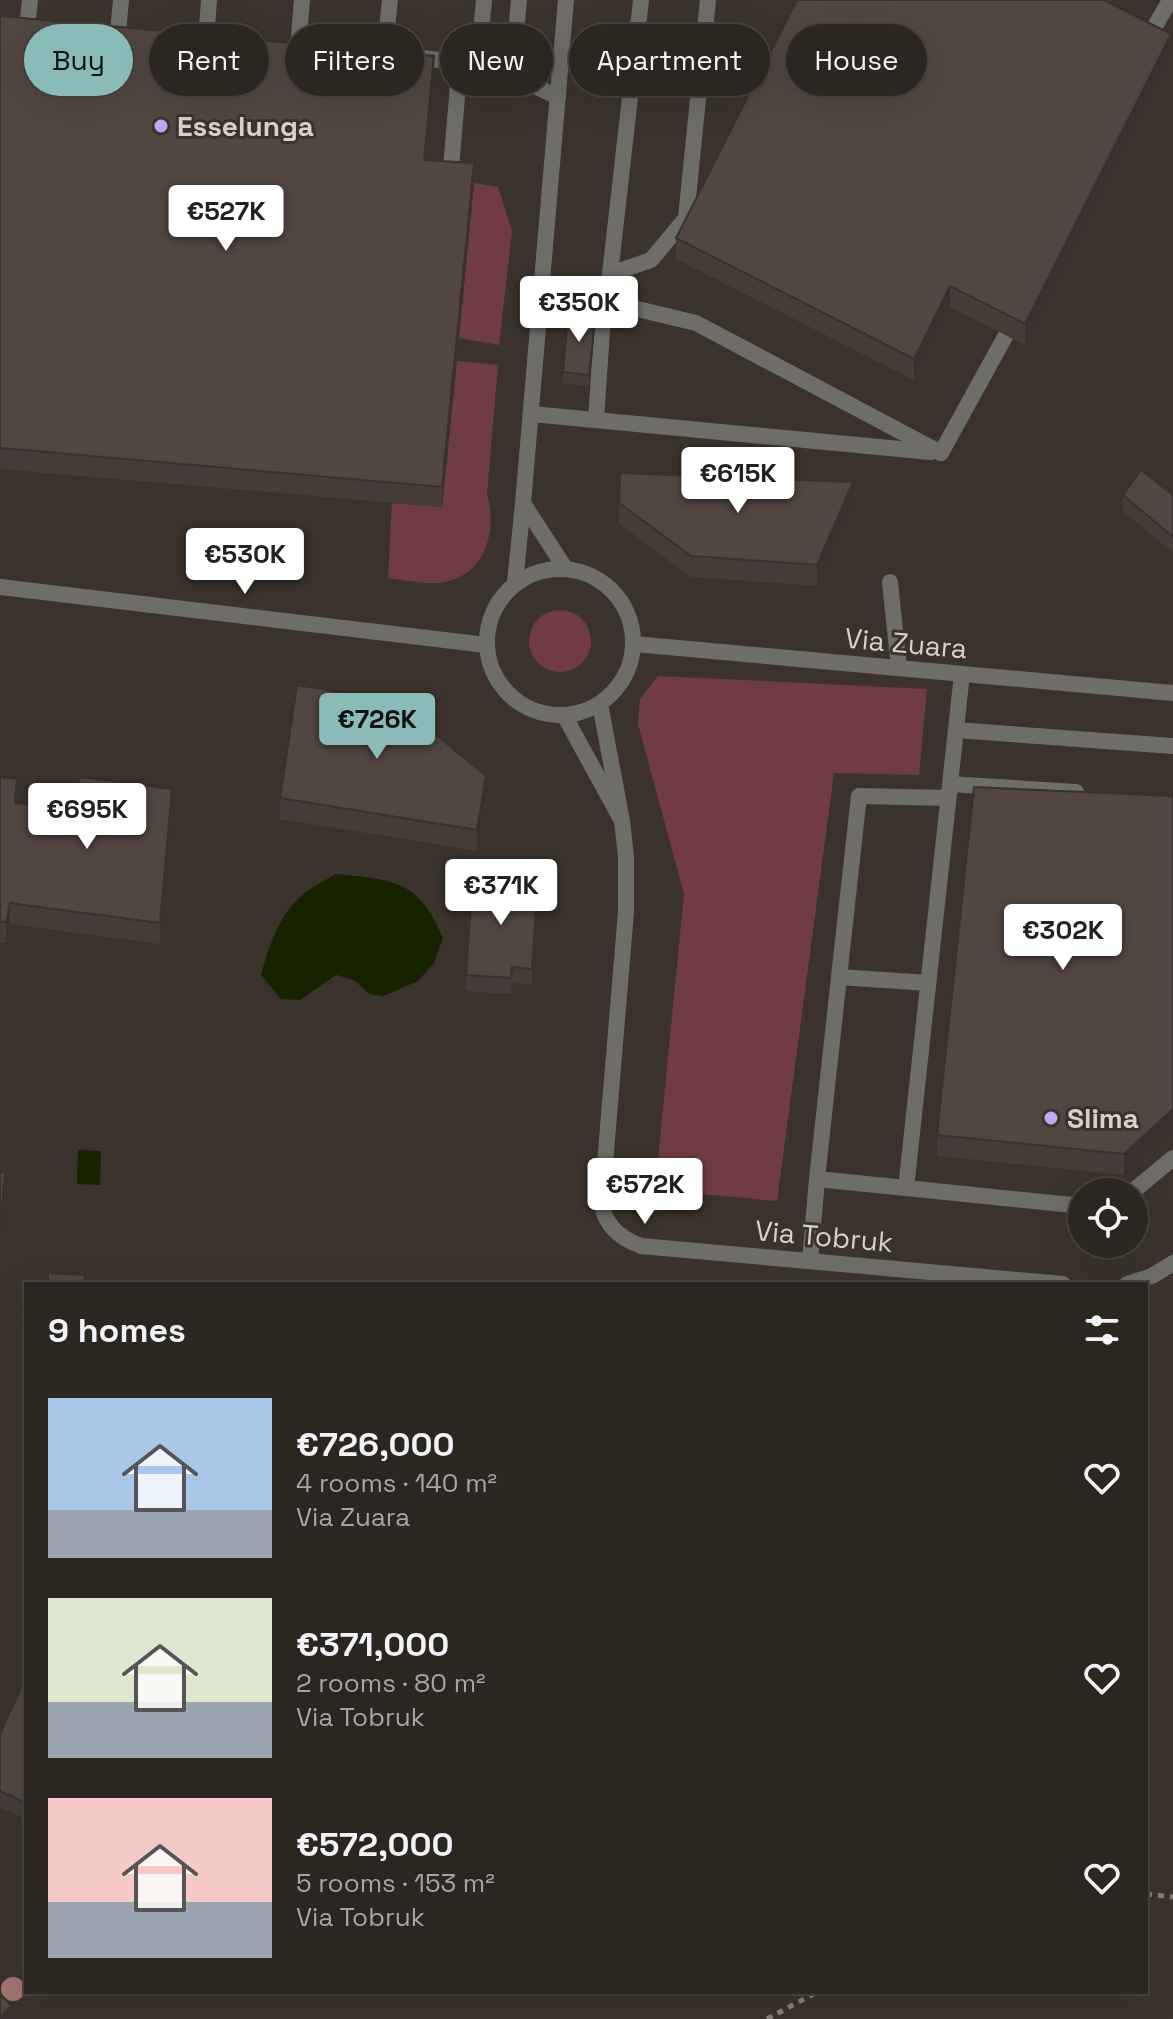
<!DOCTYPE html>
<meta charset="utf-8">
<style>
:root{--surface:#2c2620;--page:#342e29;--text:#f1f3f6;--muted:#a6a5a5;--line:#48433e;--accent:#8bbbb9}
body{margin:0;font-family:"Space Grotesk",sans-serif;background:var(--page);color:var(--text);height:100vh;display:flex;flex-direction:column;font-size:30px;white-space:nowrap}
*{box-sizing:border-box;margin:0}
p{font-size:26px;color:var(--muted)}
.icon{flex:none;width:44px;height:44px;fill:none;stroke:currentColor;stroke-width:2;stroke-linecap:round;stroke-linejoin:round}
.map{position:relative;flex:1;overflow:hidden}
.side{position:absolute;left:24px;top:1282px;width:1124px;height:712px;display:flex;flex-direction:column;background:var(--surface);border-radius:0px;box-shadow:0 8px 32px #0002,0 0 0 2px var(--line)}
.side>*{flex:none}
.banner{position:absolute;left:24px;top:24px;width:1126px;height:72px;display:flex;gap:16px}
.fabs{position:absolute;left:1068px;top:1178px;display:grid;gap:16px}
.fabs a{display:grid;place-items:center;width:80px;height:80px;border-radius:50%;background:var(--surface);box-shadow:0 8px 32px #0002,0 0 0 2px var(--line);font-size:40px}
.price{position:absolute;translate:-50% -68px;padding:0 18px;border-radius:8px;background:#fff;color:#222;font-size:26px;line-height:52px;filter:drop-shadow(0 2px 4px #0008)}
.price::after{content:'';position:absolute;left:50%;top:48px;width:24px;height:18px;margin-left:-12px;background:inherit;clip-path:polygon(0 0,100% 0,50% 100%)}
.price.on{background:var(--accent);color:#111}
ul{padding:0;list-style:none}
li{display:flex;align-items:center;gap:24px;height:200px;padding:0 24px}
li span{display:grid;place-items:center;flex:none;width:224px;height:160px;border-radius:0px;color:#555}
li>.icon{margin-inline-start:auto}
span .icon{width:96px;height:96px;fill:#fffc;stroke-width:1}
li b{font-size:34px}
h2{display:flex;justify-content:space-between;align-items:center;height:96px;padding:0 24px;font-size:34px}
.pill{padding:0 28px;border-radius:36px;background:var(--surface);box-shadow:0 8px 32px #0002,0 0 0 2px var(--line);font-size:28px;line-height:72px}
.pill.on{background:var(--accent);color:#111}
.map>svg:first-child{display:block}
.green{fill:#703c41}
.water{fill:#172300}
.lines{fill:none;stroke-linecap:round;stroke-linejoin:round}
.path{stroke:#88817b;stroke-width:5;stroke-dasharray:6 6;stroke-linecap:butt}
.lane{stroke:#6e6d68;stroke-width:16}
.street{stroke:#6e6d68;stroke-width:16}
.tree{fill:#a17472}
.wall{fill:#473c38}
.shaded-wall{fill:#39312e}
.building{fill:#524641;stroke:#39312e;stroke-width:2}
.poi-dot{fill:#baaaf6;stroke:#3b332b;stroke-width:3}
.labels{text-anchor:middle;stroke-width:6;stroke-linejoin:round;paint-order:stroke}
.poi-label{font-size:28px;font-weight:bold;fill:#d6d1cc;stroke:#3b332b;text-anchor:start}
.street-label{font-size:28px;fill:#d6d1cc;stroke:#3b332b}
</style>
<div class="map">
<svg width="1173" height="2019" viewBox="0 0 1173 2019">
<rect width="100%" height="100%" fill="#3b332b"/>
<g class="green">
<path d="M474,183L498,187L512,231L499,345L459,338Z"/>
<path d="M457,361L498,365L487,494C498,534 484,579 438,583C422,584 404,580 388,578L392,503L442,507Z"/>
<circle cx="560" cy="641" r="31"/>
<path d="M658,676L927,689L919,775L834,773L777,1201L655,1190L684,894L638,724L640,699Z"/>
</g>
<g class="water">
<path d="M336,874C394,880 419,880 443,938L434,963L418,981L383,996L369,994L354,980L336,975L300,1000L281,999L261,975C269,946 279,915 302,895C311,887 325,881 336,874Z"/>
<path d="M78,1150L101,1151L100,1185L77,1184Z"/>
</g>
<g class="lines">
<g class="path">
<path d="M1146,1894L1173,1897"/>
<path d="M767,2019L817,1992"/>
</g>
<g class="lane">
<path d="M27,26L30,0"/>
<path d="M118,33L121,0"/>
<path d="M206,40L209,0"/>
<path d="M1146,42L1170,0"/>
<path d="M298,48L302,0"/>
<path d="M384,55L390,0"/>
<path d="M412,57L478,64L512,75L558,97"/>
<path d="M478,64L484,0"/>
<path d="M512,75L519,0"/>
<path d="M450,180L460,61"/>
<path d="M610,274L651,260L686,218L708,0"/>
<path d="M542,295L604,301L696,323L941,453"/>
<path d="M532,414L931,452"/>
<path d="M596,420L604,301L610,274L641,0"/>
<path d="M941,453L1006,335"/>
<path d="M890,582L899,668"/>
<path d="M962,674L906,1188L1082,1206"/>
<path d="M956,730L1173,746"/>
<path d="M950,784L1076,792"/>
<path d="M839,977L859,796L948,798"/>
<path d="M906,1188L817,1179L839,977L928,983"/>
<path d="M1132,1192L1173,1158"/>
<path d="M810,1261L817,1179"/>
</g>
<g class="street">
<path d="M523,503L566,0"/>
<circle cx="560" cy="642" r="73"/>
<path d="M515,583L523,503L565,568"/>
<path d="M0,587L486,645"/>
<path d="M634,644L1173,693"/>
<path d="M564,715L622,821L600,704"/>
<path d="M622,821L626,857V912L602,1199C602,1223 619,1238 641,1246L1063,1284"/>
<path d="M1127,1284L1152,1276L1173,1263"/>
</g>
</g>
<circle class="tree" cx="13" cy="1989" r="12"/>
<g class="wall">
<path d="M797,0H1110L1109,2L1171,55L1025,345L950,307L914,380L676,259V238Z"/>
<path d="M0,16L434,77L426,160L474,183L442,507L0,469Z"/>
<path d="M595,328L589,386L563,383V372Z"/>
<path d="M1123,495H1173V553L1123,511Z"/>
<path d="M853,502L817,586L691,577L619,524V503Z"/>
<path d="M0,777L17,803L75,808L172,810L160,944L10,924L6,943H0Z"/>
<path d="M1173,796L1124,1175L937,1156V1135Z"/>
<path d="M486,797L477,851L280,819V798Z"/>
<path d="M538,898L532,985L512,983L511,994L466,991V975Z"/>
<path d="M26,1677V1819L0,1807V1734Z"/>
</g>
<g class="shaded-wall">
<path d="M1171,34V55L1025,345V324Z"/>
<path d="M434,56V77L424,181V160Z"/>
<path d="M474,163V183L442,507V487Z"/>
<path d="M950,286V307L914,380V359Z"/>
<path d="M595,317V328L589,386V375Z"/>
<path d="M853,482V502L817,586V565Z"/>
<path d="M486,776V797L477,851V830Z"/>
<path d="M172,789V810L160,944V923Z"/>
<path d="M538,881V898L532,985V969Z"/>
<path d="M10,903V924L6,943V922Z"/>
<path d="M1173,1109V1130L1124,1175V1154Z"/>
<path d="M5,1172V1189L0,1248V1232Z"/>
<path d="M12,2006V2019H0V2017Z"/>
</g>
<g class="building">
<path d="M797,0H1104L1171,34L1025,324L950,286L914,359L676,238Z"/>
<path d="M0,16L434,56L424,160L474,163L442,487L0,448Z"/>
<path d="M568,314L595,317L589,375L563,372Z"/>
<path d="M1141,470L1173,495V537L1123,495Z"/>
<path d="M620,473L853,482L817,565L691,556L619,503Z"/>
<path d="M297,685L395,701L486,776L477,830L280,798Z"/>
<path d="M0,777L17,779L15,803L75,808L79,777L172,789L160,923L10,903L6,922H0Z"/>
<path d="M974,787L1173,796V1109L1124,1154L937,1135Z"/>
<path d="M473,877L538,881L532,969L512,967L511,978L466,975Z"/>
<path d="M0,1172H5L0,1232Z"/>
<path d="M48,1273L85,1275L84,1284H48Z"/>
<path d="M26,1677V1803L0,1791V1734Z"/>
<path d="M0,1994L12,2006L0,2017Z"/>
</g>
<g class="poi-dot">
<circle cx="161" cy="126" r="8"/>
<circle cx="1051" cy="1118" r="8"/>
</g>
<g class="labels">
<g class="poi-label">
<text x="177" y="136">Esselunga</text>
<text x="1067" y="1128">Slima</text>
</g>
<g class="street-label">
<text transform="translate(906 643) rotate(5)" y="10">Via Zuara</text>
<text transform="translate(824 1236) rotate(5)" y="10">Via Tobruk</text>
</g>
</g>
</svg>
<div class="fabs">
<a><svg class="icon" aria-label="locate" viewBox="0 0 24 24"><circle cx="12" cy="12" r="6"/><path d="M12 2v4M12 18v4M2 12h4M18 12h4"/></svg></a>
</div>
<b class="price" style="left:226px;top:253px">€527K</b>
<b class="price" style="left:579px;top:344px">€350K</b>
<b class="price" style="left:738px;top:515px">€615K</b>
<b class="price" style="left:245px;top:596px">€530K</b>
<b class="price on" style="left:377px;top:761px">€726K</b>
<b class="price" style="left:87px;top:851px">€695K</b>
<b class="price" style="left:501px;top:927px">€371K</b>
<b class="price" style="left:1063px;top:972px">€302K</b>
<b class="price" style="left:645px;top:1226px">€572K</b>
<div class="banner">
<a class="pill on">Buy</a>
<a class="pill">Rent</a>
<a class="pill">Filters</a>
<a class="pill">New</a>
<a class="pill">Apartment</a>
<a class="pill">House</a>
</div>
<section class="side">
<h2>9 homes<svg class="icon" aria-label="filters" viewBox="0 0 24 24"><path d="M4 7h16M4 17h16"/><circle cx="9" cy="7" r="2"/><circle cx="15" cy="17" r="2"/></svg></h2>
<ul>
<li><span style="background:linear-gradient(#a9c7e8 70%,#9aa5b1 0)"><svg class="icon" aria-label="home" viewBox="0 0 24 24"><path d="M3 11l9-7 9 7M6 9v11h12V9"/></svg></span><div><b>€726,000</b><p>4 rooms · 140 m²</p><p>Via Zuara</p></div><svg class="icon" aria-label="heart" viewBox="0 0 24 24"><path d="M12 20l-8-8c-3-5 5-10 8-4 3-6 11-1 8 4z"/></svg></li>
<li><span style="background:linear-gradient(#dfe7d0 65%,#9aa5b1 0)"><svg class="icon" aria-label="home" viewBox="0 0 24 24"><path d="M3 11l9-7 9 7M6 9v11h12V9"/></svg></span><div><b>€371,000</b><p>2 rooms · 80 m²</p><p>Via Tobruk</p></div><svg class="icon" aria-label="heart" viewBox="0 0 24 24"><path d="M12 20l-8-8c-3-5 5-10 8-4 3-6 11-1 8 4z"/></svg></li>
<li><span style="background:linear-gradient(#f6c9c9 65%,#9aa5b1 0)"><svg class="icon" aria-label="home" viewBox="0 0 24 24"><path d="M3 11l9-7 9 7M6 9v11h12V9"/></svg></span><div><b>€572,000</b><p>5 rooms · 153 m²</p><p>Via Tobruk</p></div><svg class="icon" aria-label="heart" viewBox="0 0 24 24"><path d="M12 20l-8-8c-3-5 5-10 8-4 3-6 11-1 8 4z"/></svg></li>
</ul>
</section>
</div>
